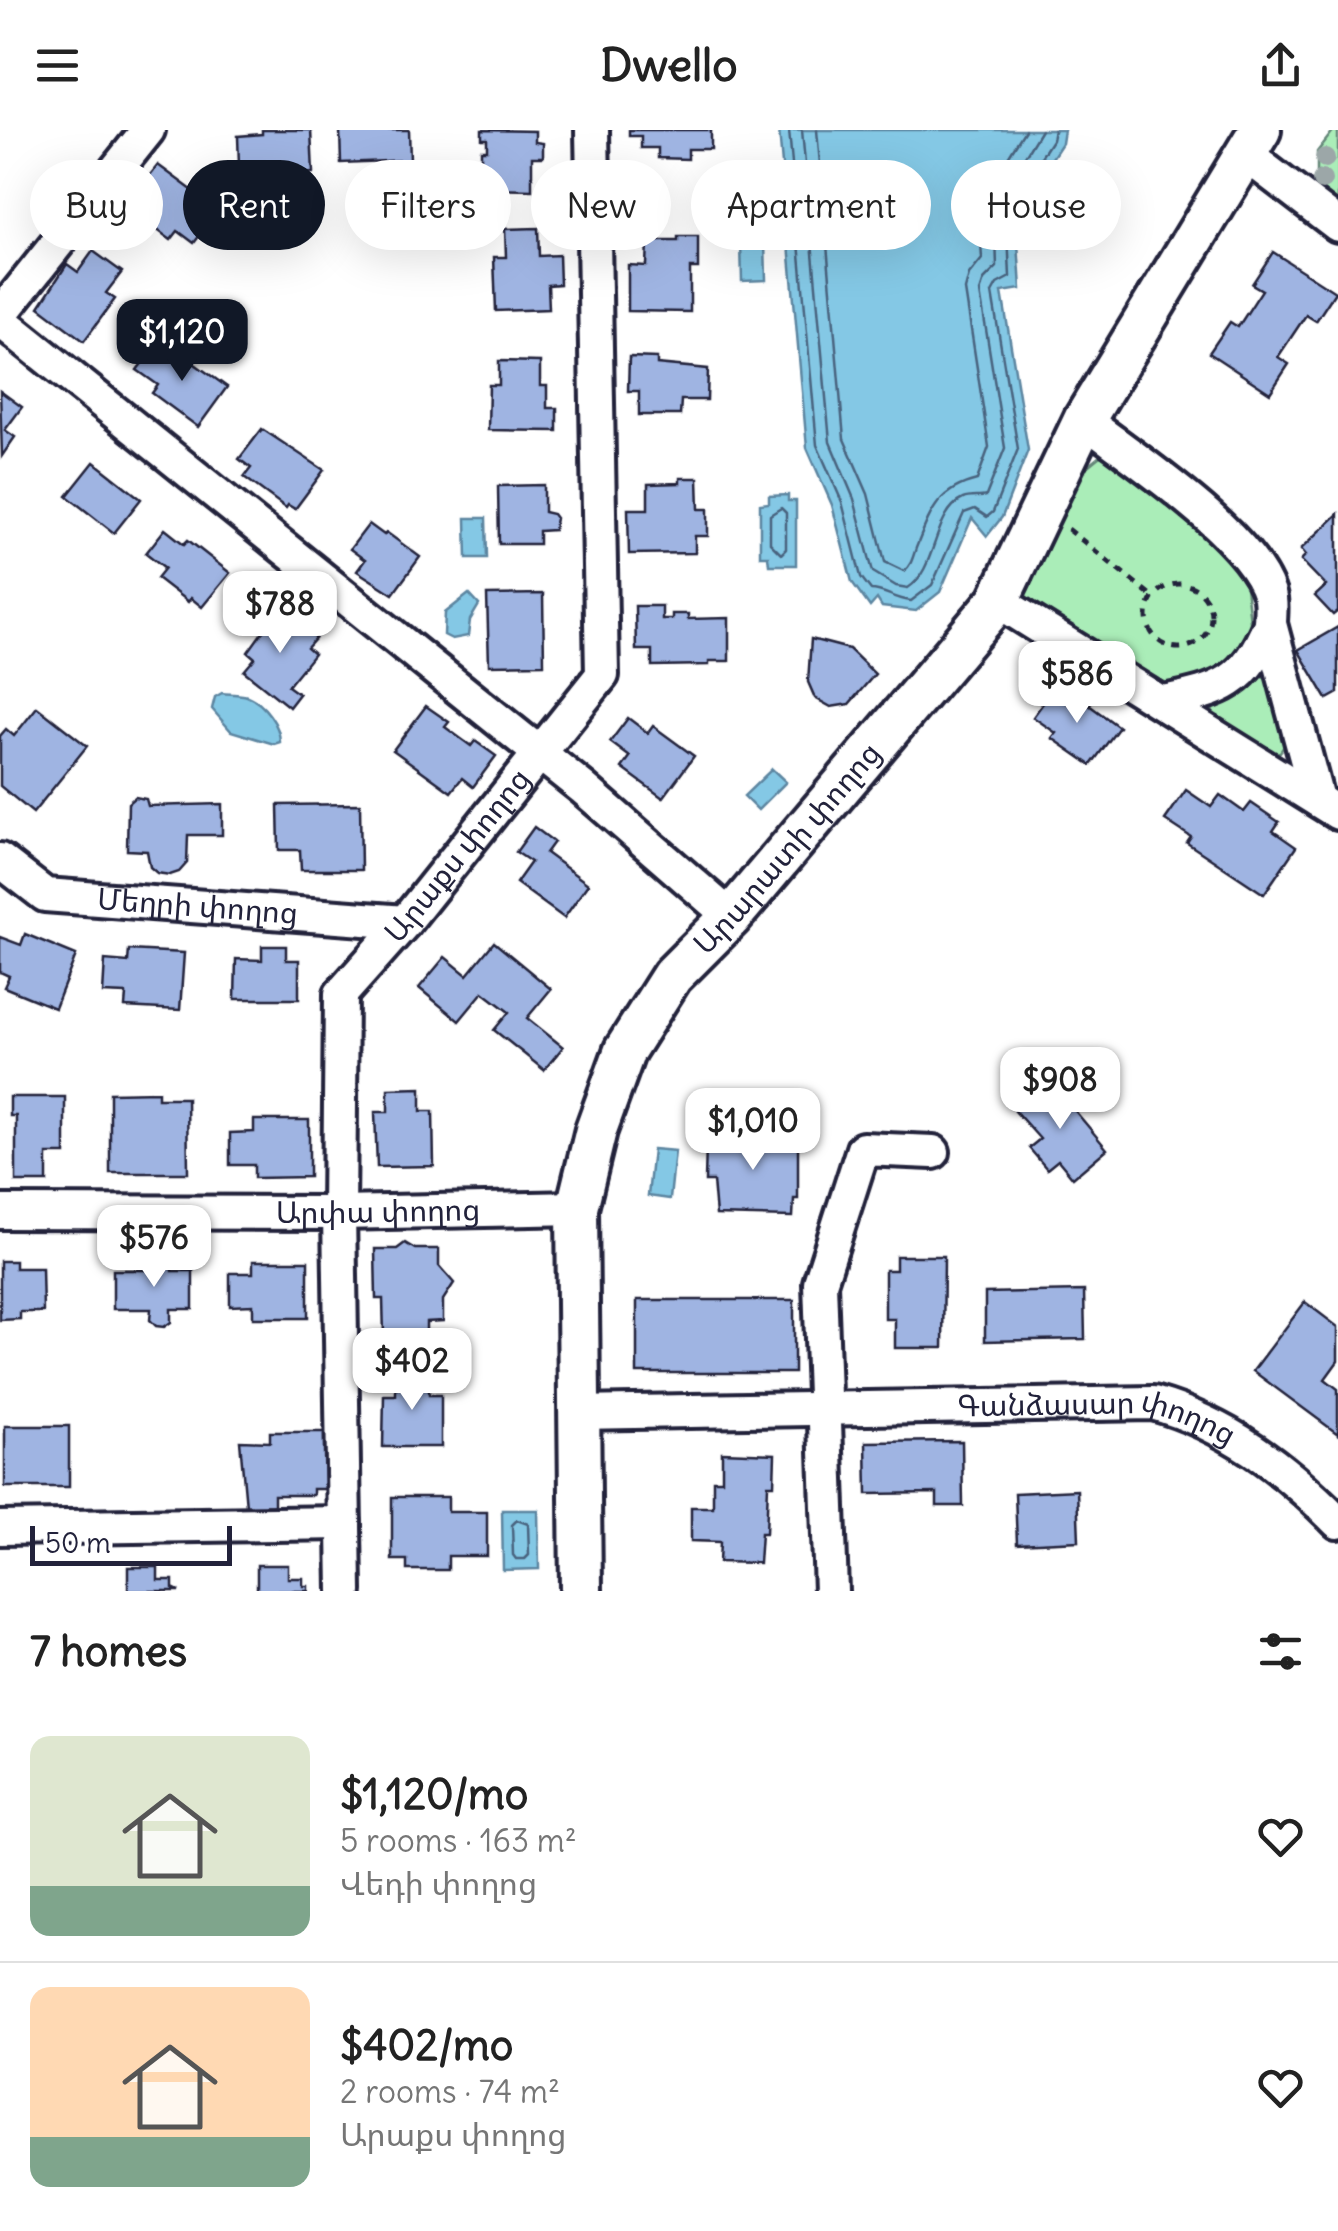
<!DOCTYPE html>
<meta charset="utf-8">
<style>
:root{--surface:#fff;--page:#f2f2f2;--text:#222;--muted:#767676;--line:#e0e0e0;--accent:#111827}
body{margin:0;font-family:Delius,"Noto Sans Armenian",sans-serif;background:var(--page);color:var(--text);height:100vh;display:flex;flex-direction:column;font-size:38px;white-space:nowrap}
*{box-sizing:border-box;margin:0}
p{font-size:32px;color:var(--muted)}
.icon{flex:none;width:55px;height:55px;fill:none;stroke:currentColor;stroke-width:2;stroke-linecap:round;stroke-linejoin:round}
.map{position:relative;height:1461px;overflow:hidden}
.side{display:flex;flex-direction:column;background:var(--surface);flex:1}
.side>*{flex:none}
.banner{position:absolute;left:30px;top:30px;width:1280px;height:90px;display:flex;gap:20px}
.scale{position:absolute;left:30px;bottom:25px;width:202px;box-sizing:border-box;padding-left:10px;border:5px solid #22223b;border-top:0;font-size:28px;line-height:35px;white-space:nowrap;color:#22223b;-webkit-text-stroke:8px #fff;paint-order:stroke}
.price{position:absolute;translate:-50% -85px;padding:0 22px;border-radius:20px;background:#fff;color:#222;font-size:32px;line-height:65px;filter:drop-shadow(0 2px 5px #0008)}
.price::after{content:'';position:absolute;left:50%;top:60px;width:30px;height:22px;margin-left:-15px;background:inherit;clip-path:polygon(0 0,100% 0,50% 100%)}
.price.active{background:var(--accent);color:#fff}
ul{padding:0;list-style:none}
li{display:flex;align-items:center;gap:30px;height:250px;padding:0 30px}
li+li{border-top:2px solid var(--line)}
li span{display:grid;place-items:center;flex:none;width:280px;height:200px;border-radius:20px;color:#555}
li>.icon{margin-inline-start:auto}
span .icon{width:120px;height:120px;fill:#fffc;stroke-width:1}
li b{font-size:42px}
h2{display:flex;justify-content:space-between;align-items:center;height:120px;padding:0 30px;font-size:42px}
.pill{padding:0 35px;border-radius:45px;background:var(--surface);box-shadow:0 10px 40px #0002;font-size:35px;line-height:90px}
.pill.active{background:var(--accent);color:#fff}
header{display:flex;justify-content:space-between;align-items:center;height:130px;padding:0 30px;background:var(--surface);font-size:45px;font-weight:700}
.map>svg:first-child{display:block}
.green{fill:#aaedb8;stroke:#66887a;stroke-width:2.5}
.water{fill:#84c8e5;stroke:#5d86a1;stroke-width:2.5}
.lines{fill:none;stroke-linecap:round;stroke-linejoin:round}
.shore{stroke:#49647f;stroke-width:2.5}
.building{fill:#9fb4e2;stroke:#22223b;stroke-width:2.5}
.minor-casing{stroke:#22223b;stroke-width:40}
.tertiary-casing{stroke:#22223b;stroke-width:48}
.path{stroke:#22223b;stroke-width:5;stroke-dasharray:8 8;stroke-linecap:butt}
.minor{stroke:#fff;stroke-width:32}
.tertiary{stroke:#fff;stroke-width:40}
.tree{fill:#9ca7a8}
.labels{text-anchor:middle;stroke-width:9;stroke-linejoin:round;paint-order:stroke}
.street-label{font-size:30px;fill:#22223b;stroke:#fff}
</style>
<header><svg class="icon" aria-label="menu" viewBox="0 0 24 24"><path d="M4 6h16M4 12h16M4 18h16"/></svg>Dwello<svg class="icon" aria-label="share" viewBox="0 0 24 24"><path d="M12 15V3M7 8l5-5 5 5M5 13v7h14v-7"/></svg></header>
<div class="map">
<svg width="1338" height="1461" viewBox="0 0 1338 1461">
<rect width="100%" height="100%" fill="#fff"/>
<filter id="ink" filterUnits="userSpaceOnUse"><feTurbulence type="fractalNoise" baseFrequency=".01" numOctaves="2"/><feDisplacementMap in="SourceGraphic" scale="20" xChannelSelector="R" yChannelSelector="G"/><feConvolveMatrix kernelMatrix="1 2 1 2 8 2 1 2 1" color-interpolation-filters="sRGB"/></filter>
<g filter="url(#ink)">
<g class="green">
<path d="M1334,0H1338V75L1317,58V22Z"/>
<path d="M1100,326L1121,334L1228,423L1246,457L1251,500L1236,530L1202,551L1159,555L1030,478L1023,457L1078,344Z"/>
<path d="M1260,540L1266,549L1287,612L1280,622L1267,625L1215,589L1212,579L1215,573Z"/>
</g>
<g class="water">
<path d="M779,0H1064L1062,13L1016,83L1021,159L1002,162L1028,320L1002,387L987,406L972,388L940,462L916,481L882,477L877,469L870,477L852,452L832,375L807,318Z"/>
<path d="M765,111L766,150L742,151L741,112Z"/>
<path d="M788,365V371H796V435H769L768,426H760V374L769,373V366Z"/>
<path d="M466,388H486L487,428H467Z"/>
<path d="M469,464L479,475L470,490L468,506L452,509L444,505L445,483Z"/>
<path d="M222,563C229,564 240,564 247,566C264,573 280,595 280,612L274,614L231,601L212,579L215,567Z"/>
<path d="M772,639L786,652L758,680L744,666Z"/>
<path d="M653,1019L675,1021L670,1069L648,1066Z"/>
<path d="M502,1380H538L539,1439L503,1440Z"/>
</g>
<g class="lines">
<g class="shore">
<path d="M789,0L817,315L842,372L861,447L871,460C884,460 894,469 911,471L932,455L964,383L975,379L987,387L993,382L1018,319L992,163L997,154L1010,147L1007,80L1052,10L1054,0"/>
<path d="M802,0L830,312L854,369L873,442L896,456L908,458C937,440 933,382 963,369C970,366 979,368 986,366L1005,318L980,162L984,150L997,137L995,75L1041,0"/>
<path d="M817,0L844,309L868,364L885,432L904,441C913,434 913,424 918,413C932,378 940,359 977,350L989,317L965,160L969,145L982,129L979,84L981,70L1025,0"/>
<path d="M781,378L786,383V419L781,424L770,413V385Z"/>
<path d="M517,1390L528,1394L529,1425L525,1429H516L513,1425L512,1395Z"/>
</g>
</g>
<g class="building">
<path d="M262,0H311L313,43L264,45L263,36H239L238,6L262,4Z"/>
<path d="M340,0H409L410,30L341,33Z"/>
<path d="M482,0L535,1V12L543,13V27H532V60L481,59V20H487V9H482Z"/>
<path d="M629,0H711V19H688V29L658,28V18H641V6H629Z"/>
<path d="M158,35L219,80L194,113L178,101L171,110L137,85L152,63L142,55Z"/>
<path d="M538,98L539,126L559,125L560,154L548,155L549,179L496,181L494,127H506L505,99Z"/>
<path d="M678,107H698V138H690V182L628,181V135L646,136L647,111H678Z"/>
<path d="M93,121L122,142L106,163L115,169L84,211L39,177L67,134L78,142Z"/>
<path d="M1273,122L1335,162L1316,191L1306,185L1278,227L1289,234L1270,263L1209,223L1230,192L1238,197L1262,160L1252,154Z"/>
<path d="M157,214L177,229L181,224L227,257L198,297L152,263L158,255L137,240Z"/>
<path d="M629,227L657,228V234L708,239L707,270H681L680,285H639V261H628Z"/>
<path d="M499,231L540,232V256H547V278H557V301L488,300L489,255H499Z"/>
<path d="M0,261L22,277L5,300L15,307L2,326Z"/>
<path d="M262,299L324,340L295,379L288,375L286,378L244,347L251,338L239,329Z"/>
<path d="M94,332L141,369L114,403L67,366Z"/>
<path d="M680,348H698L699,379H708V406H695V423L629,424L628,379H648V354L680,353Z"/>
<path d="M544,355V382L553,384L556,388L554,400L539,401V414H499L498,356Z"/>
<path d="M1338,384V481L1333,485L1315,466L1326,456L1301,430L1306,425L1301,419Z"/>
<path d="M369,394L384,405L386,402L420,427L393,464L357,441L365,430L350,419Z"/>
<path d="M165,399L184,414L188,410L230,443L202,477L191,468L188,472L157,448L165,438L146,423Z"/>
<path d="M543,464L544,534L489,535L487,465Z"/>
<path d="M635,476H662V489H672V484H688V489L729,488V531H709V535L652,536V520H636Z"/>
<path d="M279,479L316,508L307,518L314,524L288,556L299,564L289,577L244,541L255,528L248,522Z"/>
<path d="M1338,497V563L1327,569L1298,520Z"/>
<path d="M811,509L849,519L875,544L849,574L831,577L815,568L808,552Z"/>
<path d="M1051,562L1070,575L1079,563L1091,572L1089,575L1119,597L1091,635L1052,608L1056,603L1033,587Z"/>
<path d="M426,576L449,592L445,597L471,616L475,611L496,626L473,657L462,648L451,662L393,620Z"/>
<path d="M37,577L87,616L33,683L0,656V606L6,599L14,606Z"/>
<path d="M628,588L648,603L653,596L694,626L663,668L622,638L630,627L610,612Z"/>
<path d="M1186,660L1211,677L1220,665L1244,682L1251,673L1279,692L1273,701L1296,717L1264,764L1187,713L1191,707L1165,690Z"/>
<path d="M135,667L146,669L148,676L222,674V705H188L187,733L179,742L170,745L157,743L150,737L147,721L127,720L128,673Z"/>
<path d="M360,674L361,740H301L300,720H279L278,675Z"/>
<path d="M534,697L554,712L546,723L588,754L564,788L516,753L531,732L516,722Z"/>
<path d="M25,804L76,825L55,878L4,857L9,846L0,842V807L21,815Z"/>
<path d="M494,812L551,859L527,888L563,917L544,940L494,900L509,882L483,862L459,891L419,858L445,827L467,845Z"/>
<path d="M262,816H286V830H299V869H235L236,829L262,830Z"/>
<path d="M129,820L184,823L180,880L125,877L126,864L103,863L105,830L128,832Z"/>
<path d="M1050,951L1107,1019L1073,1048L1058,1030L1047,1039L1029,1018L1040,1009L1015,981Z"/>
<path d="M421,958V981H433L434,1036L377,1037L375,982H388V959Z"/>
<path d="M158,962V968H187L188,1043H110V963Z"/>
<path d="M10,967H65V1024H47V1052H16V986H10Z"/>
<path d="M254,990H309V1047L254,1048V1035H230V1003L254,1002Z"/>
<path d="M762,996V1000H768V1004H789V1012H798V1069H794L793,1087L716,1085L713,1051H705L706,1014H722V1009H716V1000Z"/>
<path d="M405,1113L415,1119H439V1136L454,1153L443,1170V1191L426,1192V1206H384L383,1169H376L375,1119H397Z"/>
<path d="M163,1123L171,1127L172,1141H193V1179H171V1192L164,1197L156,1196L150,1190L151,1179H113V1140H150V1132L155,1125Z"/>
<path d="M896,1126H944L943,1218H895V1189H885V1140H896Z"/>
<path d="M0,1131H15V1138H42L43,1182H20V1189L0,1190Z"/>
<path d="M253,1131H308V1188H253V1175L230,1176V1143H253Z"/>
<path d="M1084,1161L1085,1209L985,1211V1163Z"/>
<rect x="637" y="1170" width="157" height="73"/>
<path d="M1305,1172L1338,1197V1231L1325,1249L1338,1259V1304L1253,1241Z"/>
<path d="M396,1241H429V1265H441V1317H383L384,1265H396Z"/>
<rect x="5" y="1296" width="64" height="61"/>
<path d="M270,1302H326V1359H313V1365H274V1386L247,1387L240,1311L270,1312Z"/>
<path d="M962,1311L963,1376H937V1363L867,1364L866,1312Z"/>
<path d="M722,1322L775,1324L774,1355H768L766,1403H761L759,1433L719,1432L720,1412L691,1411V1377H713V1350H722Z"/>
<path d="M1077,1360L1079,1411L1017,1414L1015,1363Z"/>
<path d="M392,1367H448V1382H487V1426H448V1440H407V1430H392Z"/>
<path d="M257,1435H288V1448H303V1456H308V1461H257Z"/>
<path d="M128,1437H158V1450H173V1458L179,1461H128Z"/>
</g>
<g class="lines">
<g class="minor-casing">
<g id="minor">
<path d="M1245,24L1338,95"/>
<path d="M0,185L148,0"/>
<path d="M0,190L583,658L731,787"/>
<path d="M1084,290C1134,329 1251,405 1269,464C1272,473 1270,485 1270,494L1317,669"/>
<path d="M998,471L1338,683"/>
<path d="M1163,572C1223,560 1245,553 1270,494"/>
<path id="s1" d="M0,730L45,765L405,792"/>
<path id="s2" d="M0,1082L339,1083L577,1078"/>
<path id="s3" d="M577,1283L1153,1273C1227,1294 1284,1337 1338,1392"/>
<path d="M0,1398L344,1393"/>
<path id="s4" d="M345,1461L339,1083L341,864L405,792L602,545L592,0"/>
<path d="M831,1461L820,1153L863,1019L933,1022"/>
</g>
</g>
<g class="tertiary-casing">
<g id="tertiary">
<path id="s5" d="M581,1461L577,1078L596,1000L625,920L672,846L731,787L998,471L1084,290L1260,0"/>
</g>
</g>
<g class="path">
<path d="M1068,399L1153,467"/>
<circle cx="1179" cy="486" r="32"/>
</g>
<use href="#minor" class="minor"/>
<use href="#tertiary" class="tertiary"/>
</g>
<g class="tree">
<circle cx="1325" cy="28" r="10"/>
<circle cx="1322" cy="50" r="10"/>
</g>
</g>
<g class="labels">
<g class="street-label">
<text dy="10" stroke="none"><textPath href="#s5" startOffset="808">Արարատի փողոց</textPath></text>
<text dy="10" stroke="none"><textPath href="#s4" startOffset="778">Արաքս փողոց</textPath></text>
<text dy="10" stroke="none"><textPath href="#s1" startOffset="210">Մեղրի փողոց</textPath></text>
<text dy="10" stroke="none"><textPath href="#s2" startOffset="378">Արփա փողոց</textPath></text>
<text dy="10" stroke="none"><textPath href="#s3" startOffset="522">Գանձասար փողոց</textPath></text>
</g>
</g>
</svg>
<div class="scale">50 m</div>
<b class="price active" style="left:182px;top:254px">$1,120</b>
<b class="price" style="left:280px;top:526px">$788</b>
<b class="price" style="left:1077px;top:596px">$586</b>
<b class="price" style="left:1060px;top:1002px">$908</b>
<b class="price" style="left:753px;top:1043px">$1,010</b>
<b class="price" style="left:154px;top:1160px">$576</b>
<b class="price" style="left:412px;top:1283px">$402</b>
<div class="banner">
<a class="pill">Buy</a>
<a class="pill active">Rent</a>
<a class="pill">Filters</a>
<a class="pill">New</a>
<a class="pill">Apartment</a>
<a class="pill">House</a>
</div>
</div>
<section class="side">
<h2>7 homes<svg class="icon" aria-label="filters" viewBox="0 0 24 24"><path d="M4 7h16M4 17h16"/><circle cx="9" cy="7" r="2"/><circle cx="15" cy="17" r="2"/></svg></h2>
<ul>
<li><span style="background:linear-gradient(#dfe7d0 75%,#7fa58c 0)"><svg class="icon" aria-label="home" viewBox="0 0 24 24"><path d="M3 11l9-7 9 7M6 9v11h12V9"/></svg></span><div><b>$1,120/mo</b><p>5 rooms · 163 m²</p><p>Վեդի փողոց</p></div><svg class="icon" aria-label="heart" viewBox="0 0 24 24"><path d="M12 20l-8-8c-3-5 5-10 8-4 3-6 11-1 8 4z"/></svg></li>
<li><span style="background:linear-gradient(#ffd9b3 75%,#7fa58c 0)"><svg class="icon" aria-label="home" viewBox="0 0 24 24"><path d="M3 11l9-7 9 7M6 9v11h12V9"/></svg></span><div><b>$402/mo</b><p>2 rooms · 74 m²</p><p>Արաքս փողոց</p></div><svg class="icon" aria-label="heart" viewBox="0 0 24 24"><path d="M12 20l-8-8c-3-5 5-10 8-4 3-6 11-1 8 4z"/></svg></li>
</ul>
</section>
